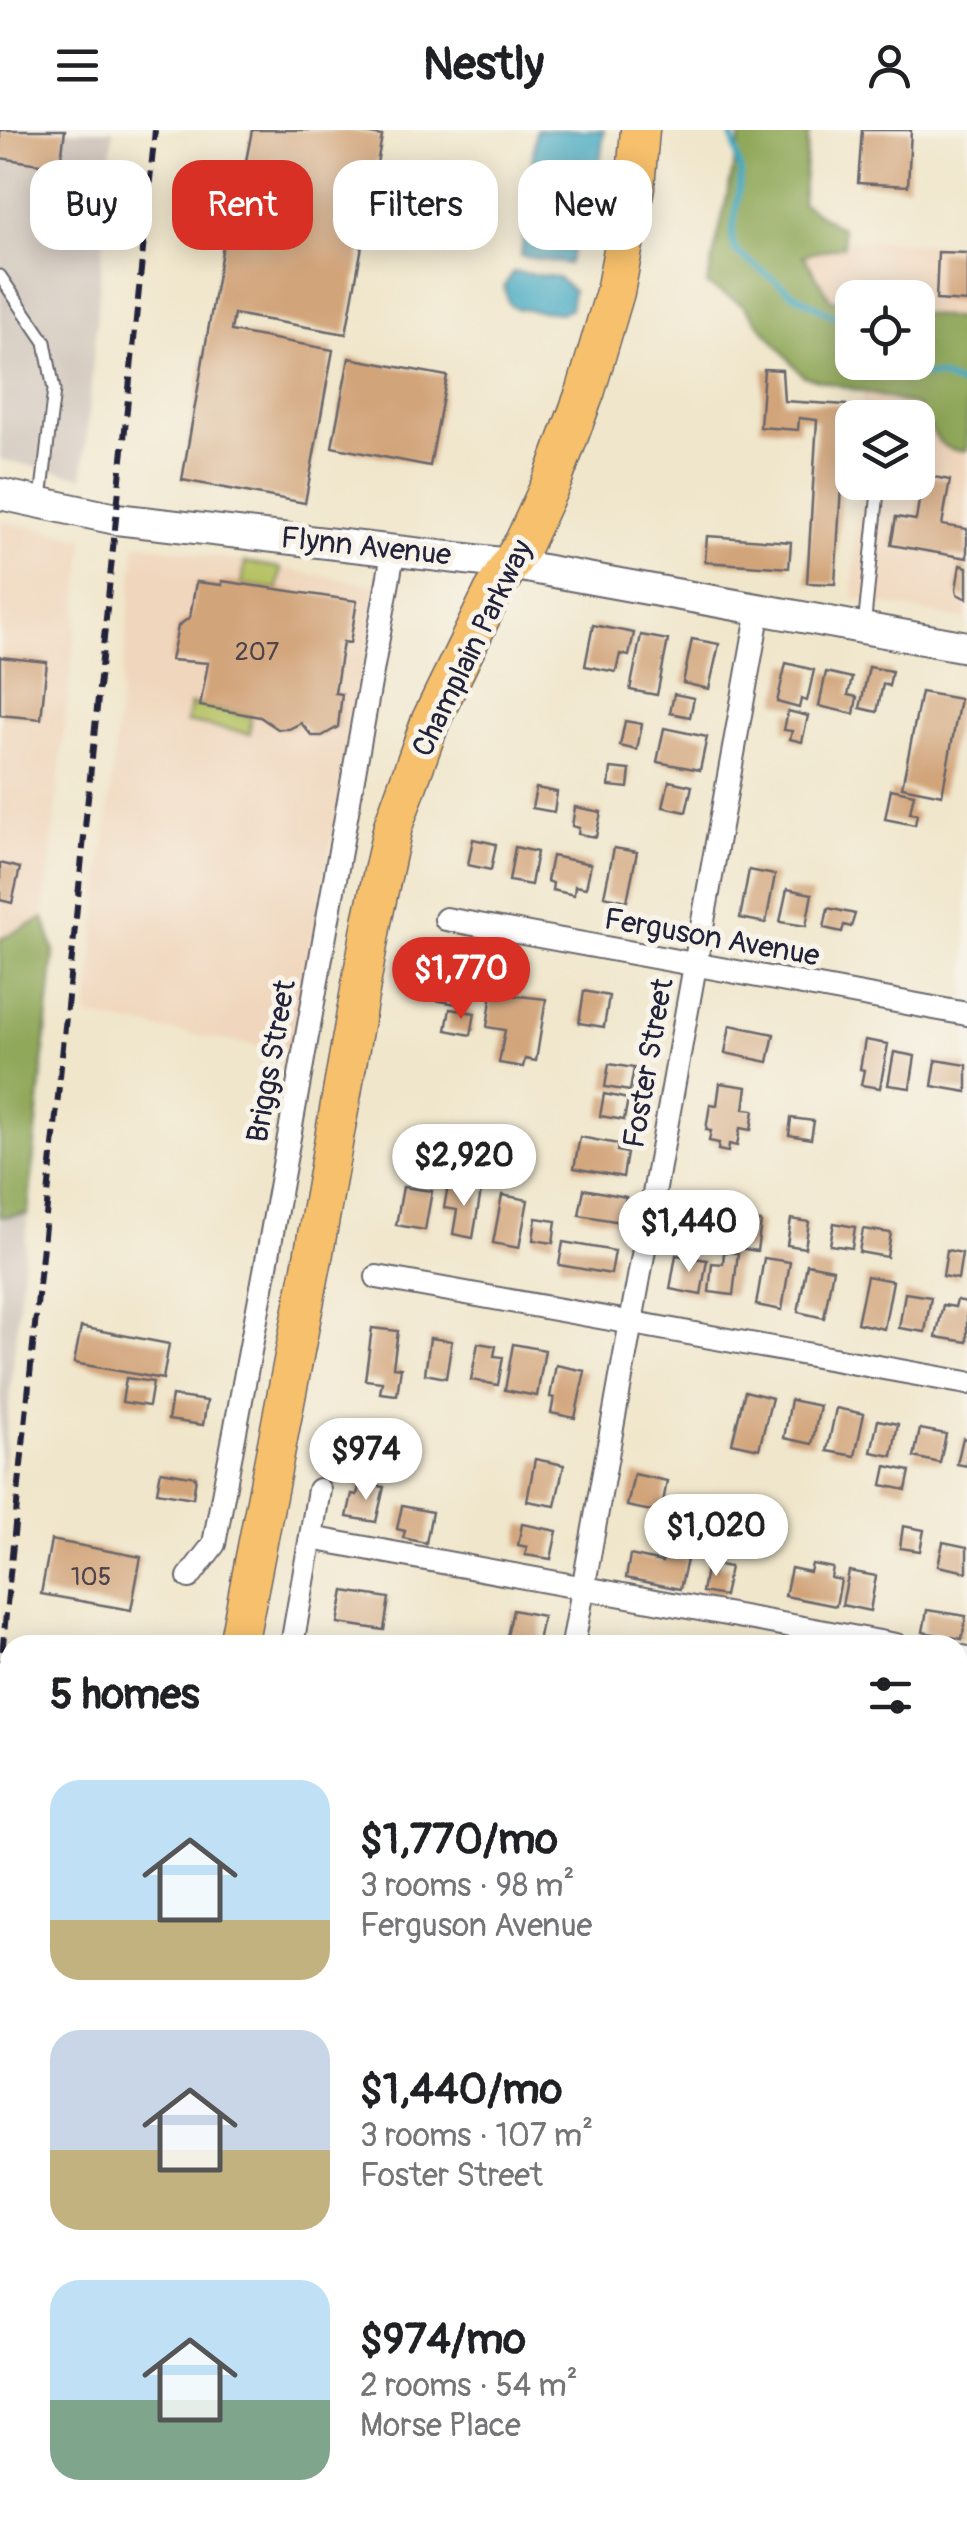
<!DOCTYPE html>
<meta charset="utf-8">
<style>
:root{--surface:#fff;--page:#f6f6f6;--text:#202124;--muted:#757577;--accent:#d93025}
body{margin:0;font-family:Pangolin,sans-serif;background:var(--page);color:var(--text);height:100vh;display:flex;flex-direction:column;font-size:38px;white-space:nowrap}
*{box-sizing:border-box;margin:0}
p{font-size:32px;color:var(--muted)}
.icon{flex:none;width:55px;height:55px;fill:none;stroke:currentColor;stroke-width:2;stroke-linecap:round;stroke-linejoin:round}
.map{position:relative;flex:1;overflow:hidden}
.drawer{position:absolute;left:0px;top:1505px;width:968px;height:892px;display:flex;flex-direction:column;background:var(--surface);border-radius:30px 30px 0 0;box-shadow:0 5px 25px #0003}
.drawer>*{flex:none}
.banner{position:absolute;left:30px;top:30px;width:908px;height:90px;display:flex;gap:20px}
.fabs{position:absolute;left:835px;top:150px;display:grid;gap:20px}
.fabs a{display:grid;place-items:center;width:100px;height:100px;border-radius:20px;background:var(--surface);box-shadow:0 5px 25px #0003;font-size:50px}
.price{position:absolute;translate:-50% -85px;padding:0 22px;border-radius:35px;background:#fff;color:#222;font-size:32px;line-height:65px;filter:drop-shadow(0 2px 5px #0008)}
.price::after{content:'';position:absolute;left:50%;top:60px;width:30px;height:22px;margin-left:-15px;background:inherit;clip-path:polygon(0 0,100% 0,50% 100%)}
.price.on{background:var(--accent);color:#fff}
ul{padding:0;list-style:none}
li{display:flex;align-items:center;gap:30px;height:250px;padding:0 50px}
li span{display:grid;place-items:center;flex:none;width:280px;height:200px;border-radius:30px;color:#555}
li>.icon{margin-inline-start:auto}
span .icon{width:120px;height:120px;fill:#fffc;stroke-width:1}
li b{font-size:42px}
h2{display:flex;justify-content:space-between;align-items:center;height:120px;padding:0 50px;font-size:42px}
.chip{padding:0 35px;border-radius:30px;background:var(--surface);box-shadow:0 5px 25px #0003;font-size:35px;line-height:90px}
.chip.on{background:var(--accent);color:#fff}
header{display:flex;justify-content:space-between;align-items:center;height:130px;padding:0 50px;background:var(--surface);font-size:45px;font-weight:700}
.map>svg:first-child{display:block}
.built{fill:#f0d6bc}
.industrial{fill:#cec2b9}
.green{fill:#b6c264;stroke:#6c7250;stroke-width:2.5}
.forest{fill:#90a85a;stroke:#59654a;stroke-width:2.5}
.water{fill:#42a9c2;stroke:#32667e;stroke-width:2.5}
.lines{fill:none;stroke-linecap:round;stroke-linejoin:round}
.stream{stroke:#42a9c2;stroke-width:6}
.building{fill:#d2a47a}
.service-casing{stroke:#6a676d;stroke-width:15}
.minor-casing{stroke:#6a676d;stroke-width:26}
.tertiary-casing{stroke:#6a676d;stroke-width:34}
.secondary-casing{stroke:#6a676d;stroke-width:36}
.primary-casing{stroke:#6a676d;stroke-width:41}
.service{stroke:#fff;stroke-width:11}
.minor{stroke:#fff;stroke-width:22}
.tertiary{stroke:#fff;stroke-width:30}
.secondary{stroke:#fce6c4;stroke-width:32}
.primary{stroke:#f7c06c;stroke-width:38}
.rail{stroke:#22223b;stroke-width:6;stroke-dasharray:15 8;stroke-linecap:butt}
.labels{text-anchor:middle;stroke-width:10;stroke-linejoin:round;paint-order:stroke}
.number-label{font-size:25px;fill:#4e424b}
.street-label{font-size:30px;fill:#22223b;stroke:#f7f3e8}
</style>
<header><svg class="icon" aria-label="menu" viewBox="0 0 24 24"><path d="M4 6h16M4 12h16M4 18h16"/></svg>Nestly<svg class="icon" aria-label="person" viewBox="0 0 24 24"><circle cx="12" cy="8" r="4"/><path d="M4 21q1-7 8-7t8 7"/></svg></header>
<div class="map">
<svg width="967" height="2396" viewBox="0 0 967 2396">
<rect width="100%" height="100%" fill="#f7f3e8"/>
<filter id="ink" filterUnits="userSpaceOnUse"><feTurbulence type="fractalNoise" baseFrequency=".01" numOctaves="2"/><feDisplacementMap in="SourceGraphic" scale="20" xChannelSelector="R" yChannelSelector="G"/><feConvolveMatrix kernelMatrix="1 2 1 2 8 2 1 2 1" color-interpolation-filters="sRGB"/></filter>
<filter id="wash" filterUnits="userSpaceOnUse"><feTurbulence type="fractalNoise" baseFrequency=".0048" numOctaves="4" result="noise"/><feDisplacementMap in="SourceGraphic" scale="40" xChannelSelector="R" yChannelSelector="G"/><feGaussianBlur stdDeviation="2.25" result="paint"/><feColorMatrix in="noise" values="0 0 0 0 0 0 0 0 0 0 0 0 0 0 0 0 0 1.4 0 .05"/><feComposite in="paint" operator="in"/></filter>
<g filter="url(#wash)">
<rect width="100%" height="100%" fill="#f0e6cb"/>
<g class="built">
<path d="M787,106L967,116V191L918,188V168H852V183L781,178Z"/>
<path d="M863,262L918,276L941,315L954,322L967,320V490L853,468L858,353L918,352V288L861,287Z"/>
<path d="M0,390L85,409L44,788L0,809Z"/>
<path d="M136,413L379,456L291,922L87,886Z"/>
</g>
<g class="industrial">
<path d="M0,0H113L83,347L0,329Z"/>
<path d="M40,968L28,1084L0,1361V1015Z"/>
</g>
<g class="green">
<path d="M245,432L281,438L278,459L242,454Z"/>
<path d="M191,574L251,586L250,604L186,592Z"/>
<path d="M967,2116V2396H921L924,2388H958V2176Z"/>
</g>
<g class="forest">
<path d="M742,0H809L802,73L842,99L844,116L803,125L831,170L852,173V232H918V183L967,190V320C938,325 931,298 918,276L803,246L742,174L707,155Z"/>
<path d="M44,788L54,822L28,1084L0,1087V809Z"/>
<path d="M10,1855V2388H95V2396H4L0,2313V1867L3,1859Z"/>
<path d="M173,2388H341L340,2396H173Z"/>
</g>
<g class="water">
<path d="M536,0H604L597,59L568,134L521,126Z"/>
<path d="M513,142L557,147L573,161L570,178L562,183L518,179L509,174L504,157Z"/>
</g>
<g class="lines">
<g class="stream">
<path d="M731,0L741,44L732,107L735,121L792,163L852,196"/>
<path d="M894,232L904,244L939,246L967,258"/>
</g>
</g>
<g id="blocks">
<g class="building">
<path d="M0,0H65L60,37L0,28Z"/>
<path d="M252,0H348L382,6L346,204L234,184L231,201L333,220L305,373L182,350L237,35L245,36Z"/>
<path d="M862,0H911L908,56L858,53Z"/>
<path d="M938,122L967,123V172L936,170Z"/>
<path d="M349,228L447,246L430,336L332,317Z"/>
<path d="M764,239L782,240L784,271L846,275L835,454L807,453L817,290L799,288L798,300L760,297Z"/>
<path d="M923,345L950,350L942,395L967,399V428L891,415L896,387L916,390Z"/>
<path d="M707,406L791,412L789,438L705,432Z"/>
<path d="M960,435L967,437V469L957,464L956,459Z"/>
<path d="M222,451L357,471L350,513L343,512L335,563L342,564L338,597L322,606H312L301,593L289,599H278L260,587L200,576L208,533L171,530L178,496L190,487L196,452L222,455Z"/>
<path d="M593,495L634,503L629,526L620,524L616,542L585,536Z"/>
<path d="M641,505L668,510L657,565L630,560Z"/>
<path d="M692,509L719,514L709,559L683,553Z"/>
<path d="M0,527L47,532L41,589L0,585Z"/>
<path d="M786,533L814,540L807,571L801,569L799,578L777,572Z"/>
<path d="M869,537L892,541L889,556L883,554L877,582L860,578Z"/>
<path d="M826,542L852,548L848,565L857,567L854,584L819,576Z"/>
<path d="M921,562L960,569L942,665L902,657Z"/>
<path d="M674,564L694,568L690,587L670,583Z"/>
<path d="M788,581L808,586L802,612L790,609L792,601L784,600Z"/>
<path d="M625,591L642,594L637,620L620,616Z"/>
<path d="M664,598L707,607L700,640L657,632Z"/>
<path d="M611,638L630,640L628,658L609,656Z"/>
<path d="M669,651L692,656L686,682L663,677Z"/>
<path d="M536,658L557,662L554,682L532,678Z"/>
<path d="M891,659L914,664L910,683L917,684L915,695L885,689Z"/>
<path d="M575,677L601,682L596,707L578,704L579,698L572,696Z"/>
<path d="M473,709L496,714L491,740L468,735Z"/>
<path d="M515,717L537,722L531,755L509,751Z"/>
<path d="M614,718L637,722L627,771L604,766Z"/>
<path d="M552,726L591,734L586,758L575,756L574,765L552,760L553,753L547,751Z"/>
<path d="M0,733L20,738L12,773L0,770Z"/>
<path d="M749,740L775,745L766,793L740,788Z"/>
<path d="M787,759L812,764L806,796L780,792Z"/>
<path d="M828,778L855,784L851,797L844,795L842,802L824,798Z"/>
<path d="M440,844L472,849L467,876L435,870Z"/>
<path d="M584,861L609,866L604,897L579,893Z"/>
<path d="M492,863L546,869L536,931L525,929L523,937L499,933L505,900L487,897Z"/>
<path d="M450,879L475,883L471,905L446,900Z"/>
<path d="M730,895L774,904L768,932L725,923Z"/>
<path d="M865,910L888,914L880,958L861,955L864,940L860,939Z"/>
<path d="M894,922L915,926L910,958L888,955Z"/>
<path d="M936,930L967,935V962L932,956Z"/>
<path d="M609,934L634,938L630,961L605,957Z"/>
<path d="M720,953L747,957L744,979L754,980L751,1000L740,998L737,1016L729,1014L728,1022L718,1020L719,1013L709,1011L711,1001L706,1000L710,974L717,975Z"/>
<path d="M604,964L628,969L624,990L600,986Z"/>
<path d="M791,988L814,991L811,1009L789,1005Z"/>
<path d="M580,1007L618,1014L617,1021L627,1023L623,1047L574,1038Z"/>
<path d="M432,1016L454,1021L449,1048L427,1044Z"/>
<path d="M448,1056L481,1061L473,1108L453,1104L457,1080L444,1078Z"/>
<path d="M403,1057L432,1061L425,1100L396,1095Z"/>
<path d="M584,1059L626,1067L621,1092L579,1085Z"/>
<path d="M502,1065L528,1070L519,1118L493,1113Z"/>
<path d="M536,1088L556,1091L553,1113L533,1110Z"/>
<path d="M743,1089L761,1092L757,1121L739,1118Z"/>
<path d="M791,1089L809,1092L805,1118L787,1115Z"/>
<path d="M834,1093L855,1097L852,1118L830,1115Z"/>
<path d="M863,1099L891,1103L887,1127L859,1122Z"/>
<path d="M563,1112L615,1121L611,1144L559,1135Z"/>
<path d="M947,1120L962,1123L958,1149L943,1146Z"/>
<path d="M724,1122L738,1123L733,1165L709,1162L712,1133L723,1134Z"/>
<path d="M676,1125L707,1130L701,1165L670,1159Z"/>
<path d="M764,1128L790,1132L782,1180L756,1175Z"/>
<path d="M807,1134L833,1139L824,1188L798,1182Z"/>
<path d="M867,1146L893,1151L884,1199L857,1193Z"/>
<path d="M905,1163L931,1167L925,1202L899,1198Z"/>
<path d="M957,1170L967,1172V1212L936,1207L943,1175L955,1177Z"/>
<path d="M81,1197L169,1214L163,1249L74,1233Z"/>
<path d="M372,1198L398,1201L393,1237L401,1238L397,1265L380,1263L382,1252L365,1250Z"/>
<path d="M430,1208L452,1211L446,1248L425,1244Z"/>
<path d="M478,1213L496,1216L494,1226L503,1227L498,1255L471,1250Z"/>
<path d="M513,1214L545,1220L537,1266L505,1260Z"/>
<path d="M556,1235L585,1241L575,1288L551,1283L554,1268L550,1267Z"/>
<path d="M126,1248L153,1252L149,1276L122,1272Z"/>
<path d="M745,1261L772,1268L759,1319L732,1313Z"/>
<path d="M172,1266L207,1271L203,1295L168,1290Z"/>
<path d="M791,1270L820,1276L812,1314L784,1308Z"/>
<path d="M836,1278L864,1284L855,1326L827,1321Z"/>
<path d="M878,1290L898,1294L892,1326L871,1322Z"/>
<path d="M920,1299L946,1304L940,1333L914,1327Z"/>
<path d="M963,1308L967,1309V1336L957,1334Z"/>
<path d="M379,1315L394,1317L391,1339L376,1336Z"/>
<path d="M535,1329L564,1335L555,1376L527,1371Z"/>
<path d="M886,1336L910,1341L906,1360L882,1355Z"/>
<path d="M161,1341L196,1347L193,1368L157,1362Z"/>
<path d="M634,1344L667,1351L661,1383L627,1376Z"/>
<path d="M360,1352L384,1357L376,1392L347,1387L352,1364L357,1365Z"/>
<path d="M402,1376L432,1382L426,1413L403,1408L405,1401L397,1399Z"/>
<path d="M522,1394L557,1401L551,1429L525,1425L527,1417L518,1415Z"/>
<path d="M903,1396L924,1400L920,1421L900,1418Z"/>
<path d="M51,1410L141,1427L131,1480L41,1464Z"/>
<path d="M943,1412L967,1417V1442L938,1436Z"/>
<path d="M630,1425L662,1432L664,1425L687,1430L680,1459L626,1448Z"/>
<path d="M707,1433L730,1437L724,1466L702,1462Z"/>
<path d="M812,1434L833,1438L831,1448L841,1450L836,1476L785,1466L791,1438L810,1442Z"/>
<path d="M849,1441L876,1446L870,1481L842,1475Z"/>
<path d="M344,1461L389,1468L384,1500L338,1493Z"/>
<path d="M513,1480L543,1486L538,1512L507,1506Z"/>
<path d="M927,1480L966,1486L962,1509L923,1502Z"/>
<rect x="416" y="2388" width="38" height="8"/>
<path d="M564,2388H596L595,2396H564Z"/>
</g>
</g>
</g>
<g filter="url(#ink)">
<use href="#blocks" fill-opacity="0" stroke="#6a676d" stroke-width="2.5"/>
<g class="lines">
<g class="service-casing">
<g id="service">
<path d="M0,146L45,212L54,260L41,369"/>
<path d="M886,288V286"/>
<path d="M864,498L879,352"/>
</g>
</g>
<g class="minor-casing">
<g id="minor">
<path d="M446,789L967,884"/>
<path d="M377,1147L967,1253"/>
<path d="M311,1408L896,1515"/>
<path d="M189,1447L214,1414L268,1125L394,418"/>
<path d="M292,1515L319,1360"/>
<path d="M573,1515L759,479"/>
<path d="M958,1526L967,1528"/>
<path d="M958,2030L964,1991"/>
<path d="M498,2396V2388"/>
<path d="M897,2396L898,2388"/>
</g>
</g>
<g class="tertiary-casing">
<g id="tertiary">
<path d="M0,364L116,389L510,434L967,517"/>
<path d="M0,1818L10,1820"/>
</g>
</g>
<g class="secondary-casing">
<path id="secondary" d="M964,1991L967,1950"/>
</g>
<g class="primary-casing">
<g id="primary">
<path d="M238,1515L313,1128L372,792L393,696L431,590L493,462L524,412L553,349L586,260L615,162L635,57L640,0"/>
<path d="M110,2388L111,2396"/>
<path d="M146,2388L147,2396"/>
</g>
</g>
<use href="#service" class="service"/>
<use href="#minor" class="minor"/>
<use href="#tertiary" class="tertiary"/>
<use href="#secondary" class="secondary"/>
<use href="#primary" class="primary"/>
<path class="rail" d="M0,1544L155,0"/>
</g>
</g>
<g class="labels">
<g class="number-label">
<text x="257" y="530">207</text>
<text x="91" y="1455">105</text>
</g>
<g class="street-label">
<text transform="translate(366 416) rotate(6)" y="10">Flynn Avenue</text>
<text transform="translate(472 518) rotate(-64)" y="10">Champlain Parkway</text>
<text transform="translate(712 807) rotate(10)" y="10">Ferguson Avenue</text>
<text transform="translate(271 931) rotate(-80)" y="10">Briggs Street</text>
<text transform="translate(648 933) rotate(-80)" y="10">Foster Street</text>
</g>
</g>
</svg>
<div class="fabs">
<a><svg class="icon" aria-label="locate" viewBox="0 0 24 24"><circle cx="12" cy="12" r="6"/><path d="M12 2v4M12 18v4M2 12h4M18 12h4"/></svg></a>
<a><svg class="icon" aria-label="layers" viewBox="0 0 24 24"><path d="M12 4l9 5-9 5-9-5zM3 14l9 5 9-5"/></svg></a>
</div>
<b class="price on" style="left:461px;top:892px">$1,770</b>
<b class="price" style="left:464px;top:1079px">$2,920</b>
<b class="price" style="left:689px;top:1145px">$1,440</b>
<b class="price" style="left:366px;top:1373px">$974</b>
<b class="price" style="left:716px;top:1449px">$1,020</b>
<div class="banner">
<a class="chip">Buy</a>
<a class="chip on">Rent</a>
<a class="chip">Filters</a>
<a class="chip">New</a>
</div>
<section class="drawer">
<h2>5 homes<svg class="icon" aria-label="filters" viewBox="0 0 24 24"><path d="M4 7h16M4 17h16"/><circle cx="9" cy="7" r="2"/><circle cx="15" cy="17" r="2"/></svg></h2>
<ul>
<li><span style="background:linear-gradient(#bfe0f5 70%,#c2b280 0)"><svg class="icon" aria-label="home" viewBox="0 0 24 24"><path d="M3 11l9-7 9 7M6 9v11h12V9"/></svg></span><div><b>$1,770/mo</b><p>3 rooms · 98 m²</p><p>Ferguson Avenue</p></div></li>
<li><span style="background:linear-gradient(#c9d6e8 60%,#c2b280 0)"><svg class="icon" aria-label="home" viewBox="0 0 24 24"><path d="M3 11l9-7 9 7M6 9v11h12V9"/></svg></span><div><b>$1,440/mo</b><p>3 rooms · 107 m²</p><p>Foster Street</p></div></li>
<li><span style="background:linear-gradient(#bfe0f5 60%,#7fa58c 0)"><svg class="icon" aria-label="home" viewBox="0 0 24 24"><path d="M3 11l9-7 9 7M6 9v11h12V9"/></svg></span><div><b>$974/mo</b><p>2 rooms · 54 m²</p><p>Morse Place</p></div></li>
</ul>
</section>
</div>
